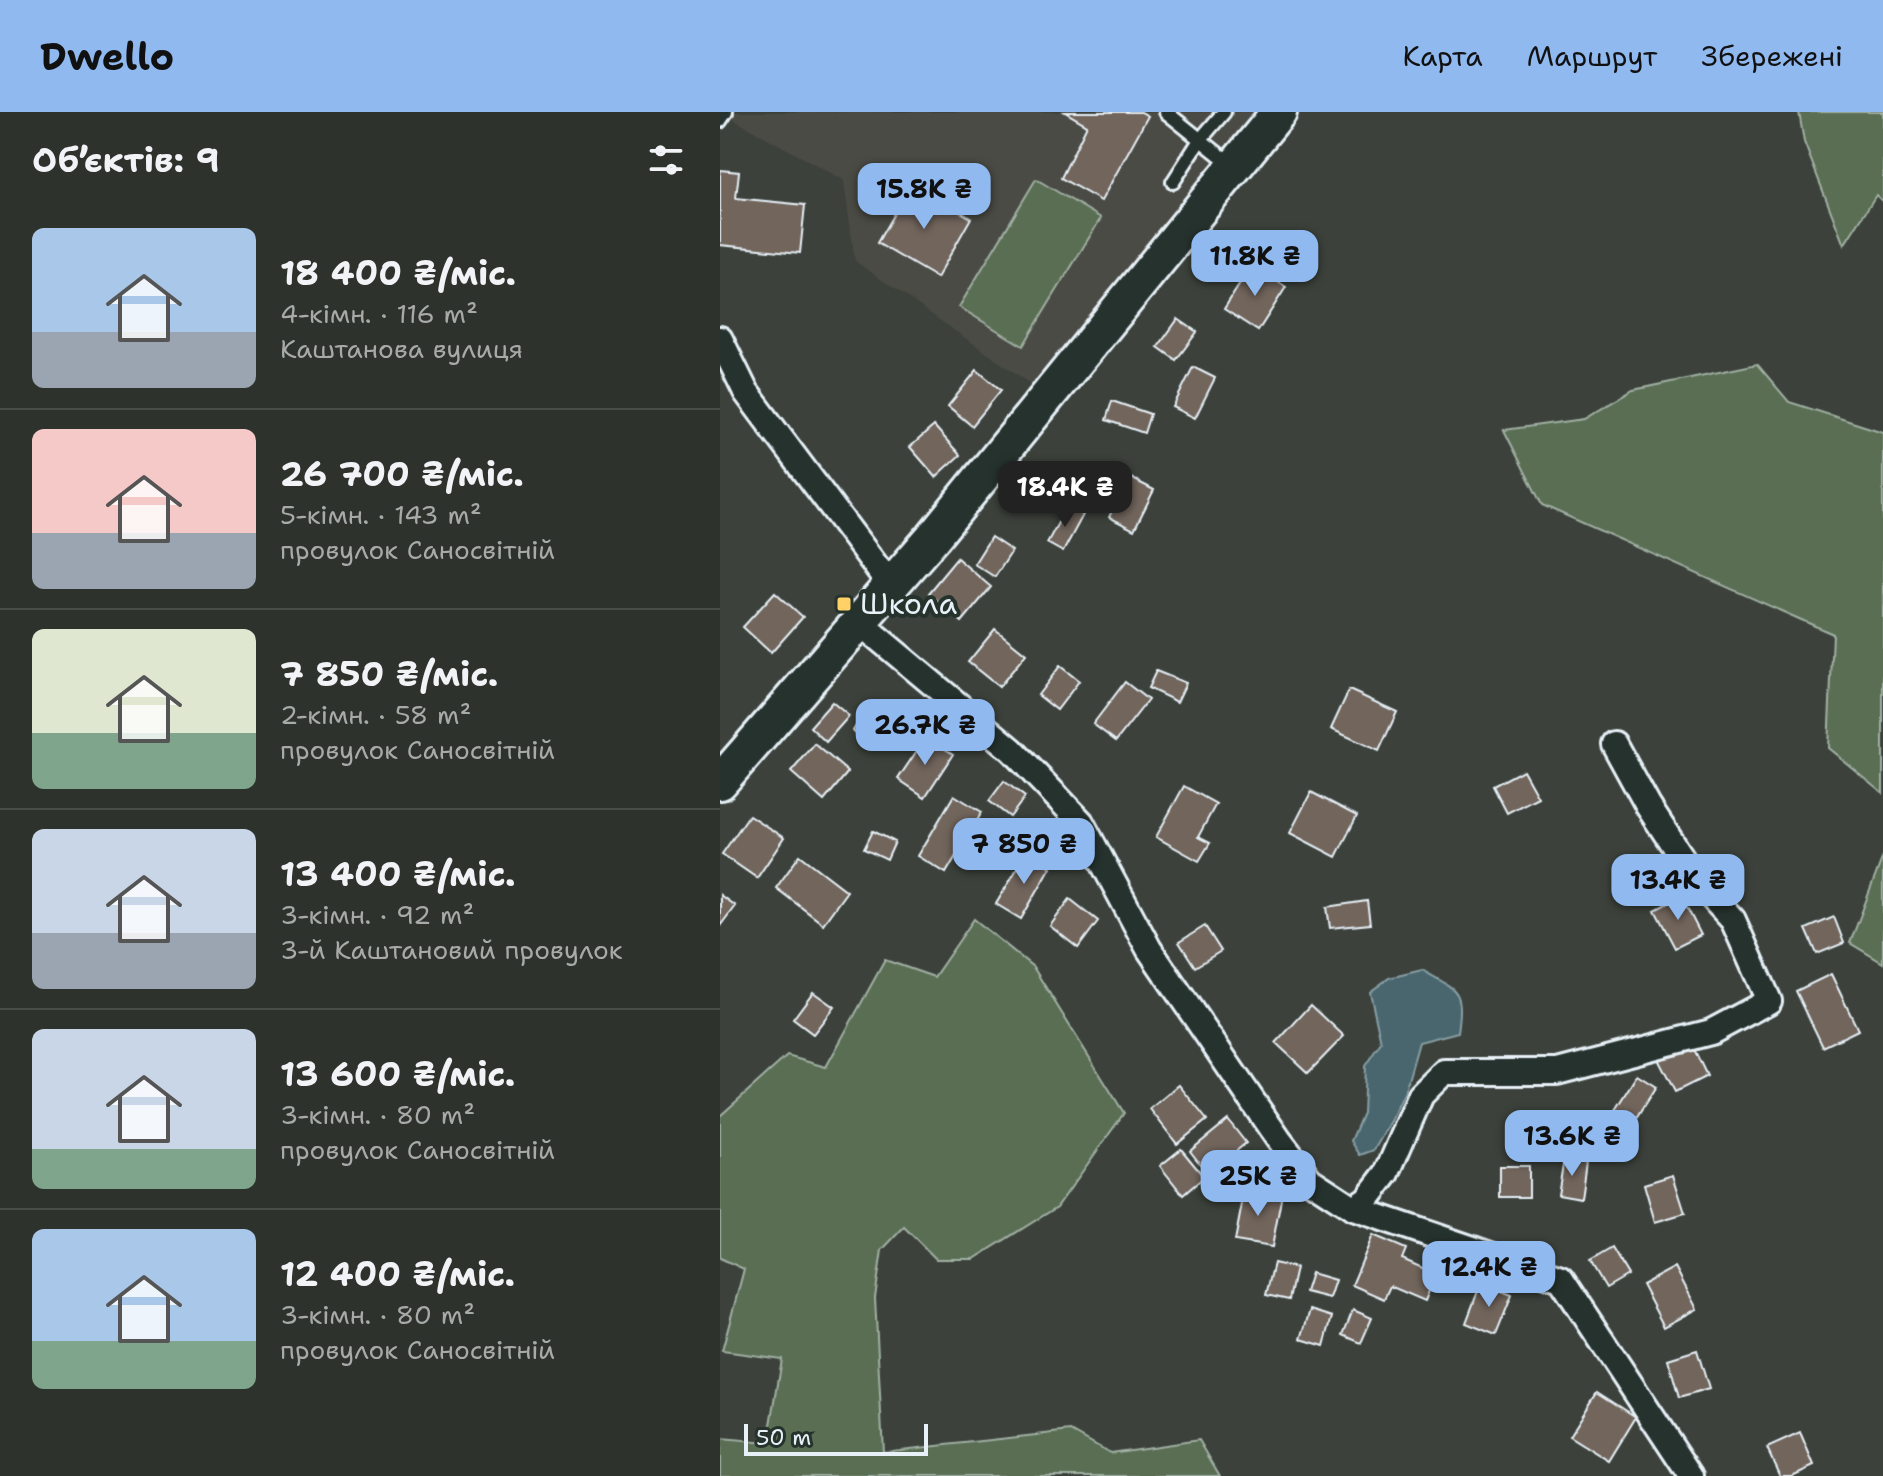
<!DOCTYPE html>
<html lang="uk">
<meta charset="utf-8">
<style>
:root{--surface:#2d322c;--page:#393e38;--text:#f1f3f6;--muted:#a7aaa9;--line:#484d48;--accent:#90b9f0}
body{margin:0;font-family:"Shantell Sans",sans-serif;background:var(--page);color:var(--text);height:100vh;display:flex;flex-direction:column;font-size:30px;white-space:nowrap}
*{box-sizing:border-box;margin:0}
p{font-size:26px;color:var(--muted)}
.icon{flex:none;width:44px;height:44px;fill:none;stroke:currentColor;stroke-width:2;stroke-linecap:round;stroke-linejoin:round}
.map{position:relative;flex:1;overflow:hidden}
.drawer{display:flex;flex-direction:column;background:var(--surface);width:720px}
.drawer>*{flex:none}
.scale{position:absolute;left:24px;bottom:20px;width:184px;box-sizing:border-box;padding-left:8px;border:4px solid #e8f1f8;border-top:0;font-size:22px;line-height:28px;white-space:nowrap;color:#e8f1f8;-webkit-text-stroke:6px #26332d;paint-order:stroke}
.price{position:absolute;translate:-50% -68px;padding:0 18px;border-radius:16px;background:var(--accent);color:#111;font-size:26px;line-height:52px;filter:drop-shadow(0 2px 4px #0008)}
.price::after{content:'';position:absolute;left:50%;top:48px;width:24px;height:18px;margin-left:-12px;background:inherit;clip-path:polygon(0 0,100% 0,50% 100%)}
.price.active{background:#222;color:#fff}
ul{padding:0;list-style:none}
li{display:flex;align-items:center;gap:24px;height:200px;padding:0 32px}
li+li{border-top:2px solid var(--line)}
li span{display:grid;place-items:center;flex:none;width:224px;height:160px;border-radius:12px;color:#555}
li>.icon{margin-inline-start:auto}
span .icon{width:96px;height:96px;fill:#fffc;stroke-width:1}
li b{font-size:34px}
h2{display:flex;justify-content:space-between;align-items:center;height:96px;padding:0 32px;font-size:34px}
header{display:flex;align-items:center;gap:48px;box-sizing:border-box;height:112px;padding:0 40px;background:var(--accent);color:#111}
header strong{font-size:38px}
nav{display:flex;gap:44px;margin-inline-start:auto;font-size:28px}
main{display:flex;flex:1;min-height:0}
.map>svg:first-child{display:block}
.built{fill:#4c4c45}
.green{fill:#5a6e52;stroke:#a1b0a5;stroke-width:2}
.water{fill:#48666e;stroke:#889ea5;stroke-width:2}
.building{fill:#71655b;stroke:#e8f1f8;stroke-width:2}
.lines{fill:none;stroke-linecap:round;stroke-linejoin:round}
.lane-casing{stroke:#e8f1f8;stroke-width:18}
.street-casing{stroke:#e8f1f8;stroke-width:30}
.secondary-casing{stroke:#e8f1f8;stroke-width:40}
.lane{stroke:#26332d;stroke-width:12}
.street{stroke:#26332d;stroke-width:24}
.secondary{stroke:#26332d;stroke-width:34}
.poi-dot{fill:#ffd166;stroke:#26332d;stroke-width:3}
.labels{text-anchor:middle;stroke-width:8;stroke-linejoin:round;paint-order:stroke}
.poi-label{font-size:30px;fill:#e8f1f8;stroke:#26332d;text-anchor:start}
</style>
<header>
<strong>Dwello</strong>
<nav><a>Карта</a><a>Маршрут</a><a>Збережені</a></nav>
</header>
<main>
<section class="drawer">
<h2>Об’єктів: 9<svg class="icon" aria-label="filters" viewBox="0 0 24 24"><path d="M4 7h16M4 17h16"/><circle cx="9" cy="7" r="2"/><circle cx="15" cy="17" r="2"/></svg></h2>
<ul>
<li><span style="background:linear-gradient(#a9c7e8 65%,#9aa5b1 0)"><svg class="icon" aria-label="home" viewBox="0 0 24 24"><path d="M3 11l9-7 9 7M6 9v11h12V9"/></svg></span><div><b>18 400 ₴/міс.</b><p>4-кімн. · 116 m²</p><p>Каштанова вулиця</p></div></li>
<li><span style="background:linear-gradient(#f6c9c9 65%,#9aa5b1 0)"><svg class="icon" aria-label="home" viewBox="0 0 24 24"><path d="M3 11l9-7 9 7M6 9v11h12V9"/></svg></span><div><b>26 700 ₴/міс.</b><p>5-кімн. · 143 m²</p><p>провулок Саносвітній</p></div></li>
<li><span style="background:linear-gradient(#dfe7d0 65%,#7fa58c 0)"><svg class="icon" aria-label="home" viewBox="0 0 24 24"><path d="M3 11l9-7 9 7M6 9v11h12V9"/></svg></span><div><b>7 850 ₴/міс.</b><p>2-кімн. · 58 m²</p><p>провулок Саносвітній</p></div></li>
<li><span style="background:linear-gradient(#c9d6e8 65%,#9aa5b1 0)"><svg class="icon" aria-label="home" viewBox="0 0 24 24"><path d="M3 11l9-7 9 7M6 9v11h12V9"/></svg></span><div><b>13 400 ₴/міс.</b><p>3-кімн. · 92 m²</p><p>3-й Каштановий провулок</p></div></li>
<li><span style="background:linear-gradient(#c9d6e8 75%,#7fa58c 0)"><svg class="icon" aria-label="home" viewBox="0 0 24 24"><path d="M3 11l9-7 9 7M6 9v11h12V9"/></svg></span><div><b>13 600 ₴/міс.</b><p>3-кімн. · 80 m²</p><p>провулок Саносвітній</p></div></li>
<li><span style="background:linear-gradient(#a9c7e8 70%,#7fa58c 0)"><svg class="icon" aria-label="home" viewBox="0 0 24 24"><path d="M3 11l9-7 9 7M6 9v11h12V9"/></svg></span><div><b>12 400 ₴/міс.</b><p>3-кімн. · 80 m²</p><p>провулок Саносвітній</p></div></li>
</ul>
</section>
<div class="map">
<svg width="1163" height="1364" viewBox="0 0 1163 1364">
<rect width="100%" height="100%" fill="#3c423b"/>
<filter id="ink" filterUnits="userSpaceOnUse"><feTurbulence type="fractalNoise" baseFrequency=".0125" numOctaves="2"/><feDisplacementMap in="SourceGraphic" scale="16" xChannelSelector="R" yChannelSelector="G"/><feConvolveMatrix kernelMatrix="1 2 1 2 8 2 1 2 1" color-interpolation-filters="sRGB"/></filter>
<g filter="url(#ink)">
<path class="built" d="M0,0H535L317,276L135,149L124,68Z"/>
<g class="green">
<path d="M1079,0H1163V90L1156,83L1124,133L1084,30Z"/>
<path d="M316,67L381,106L303,234L239,195Z"/>
<path d="M1037,252L1069,290L1163,320V681L1108,636L1113,522L822,393L784,318L864,307L913,278Z"/>
<path d="M1163,744V851L1130,831Z"/>
<path d="M254,807L313,855L404,1001L337,1095L254,1147H216L184,1115L162,1138L155,1186L163,1340L351,1319L390,1341L479,1328L500,1364H0V1327L48,1331L62,1247L2,1239L24,1157L0,1146V1004L67,944L106,955L165,848L214,865Z"/>
</g>
<path class="water" d="M702,858C738,879 744,876 738,920L699,930L685,979L671,1009L654,1038L640,1043L631,1029L643,1001L645,954L661,930L650,880L669,866Z"/>
<g class="building">
<path d="M345,0H421L428,4L381,89L341,66L367,13Z"/>
<path d="M0,58L19,60L16,86L85,93L80,141L0,133Z"/>
<path d="M191,72L251,106L217,166L157,131Z"/>
<path d="M532,153L566,175L538,219L504,197Z"/>
<path d="M458,207L477,220L456,248L438,235Z"/>
<path d="M473,255L495,266L475,306L453,295Z"/>
<path d="M257,258L281,278L252,314L228,294Z"/>
<path d="M392,289L430,302L424,321L386,308Z"/>
<path d="M214,314L240,343L216,365L190,335Z"/>
<path d="M409,365L434,378L414,418L389,405Z"/>
<path d="M347,394L363,403L343,440L327,431Z"/>
<path d="M271,425L292,439L275,465L254,452Z"/>
<path d="M237,446L271,475L242,510L208,481Z"/>
<path d="M55,480L83,505L51,541L23,515Z"/>
<path d="M275,517L306,542L279,575L248,550Z"/>
<path d="M340,554L359,569L337,598L318,583Z"/>
<path d="M436,559L466,571L457,590L428,576Z"/>
<path d="M405,570L428,588L396,629L373,612Z"/>
<path d="M629,578L677,600L659,639L611,617Z"/>
<path d="M112,590L129,604L106,630L90,615Z"/>
<path d="M146,597L176,615L164,637L133,619Z"/>
<path d="M206,625L233,642L205,685L178,667Z"/>
<path d="M95,632L128,660L104,689L71,660Z"/>
<path d="M803,658L818,685L787,701L773,674Z"/>
<path d="M284,669L305,685L290,705L269,689Z"/>
<path d="M464,674L496,692L478,725L490,731L479,749L436,725Z"/>
<path d="M591,680L637,704L616,745L570,721Z"/>
<path d="M234,683L262,700L226,761L198,744Z"/>
<path d="M29,703L64,726L37,766L2,742Z"/>
<path d="M153,719L175,730L167,748L144,737Z"/>
<path d="M307,740L331,755L301,807L276,792Z"/>
<path d="M80,743L127,779L103,812L56,776Z"/>
<path d="M0,783L15,794L0,814Z"/>
<path d="M961,784L981,823L955,836L935,798Z"/>
<path d="M350,787L378,809L358,836L330,814Z"/>
<path d="M647,789L650,812L610,816L607,795Z"/>
<path d="M1114,805L1124,831L1097,842L1086,817Z"/>
<path d="M485,814L501,839L475,855L459,830Z"/>
<path d="M1111,862L1138,918L1103,935L1076,879Z"/>
<path d="M93,880L114,895L93,922L73,907Z"/>
<path d="M591,893L624,924L588,961L556,931Z"/>
<path d="M971,931L987,964L955,980L938,947Z"/>
<path d="M917,963L936,975L914,1010L895,998Z"/>
<path d="M459,973L487,1008L457,1032L430,997Z"/>
<path d="M508,1008L526,1031L488,1062L470,1039Z"/>
<path d="M461,1037L484,1065L463,1083L440,1054Z"/>
<path d="M844,1047L866,1050L861,1086L838,1082Z"/>
<rect x="780" y="1054" width="29" height="31"/>
<path d="M953,1063L965,1101L935,1110L924,1072Z"/>
<path d="M525,1076L562,1082L552,1135L515,1129Z"/>
<path d="M653,1123L686,1137L682,1147L716,1162L705,1189L670,1174L664,1187L632,1173Z"/>
<path d="M892,1136L908,1163L886,1176L870,1149Z"/>
<path d="M554,1151L576,1156L569,1188L546,1183Z"/>
<path d="M955,1155L977,1197L944,1215L922,1173Z"/>
<path d="M591,1161L615,1168L609,1186L585,1180Z"/>
<path d="M761,1171L792,1183L776,1223L746,1211Z"/>
<path d="M590,1198L612,1205L604,1234L581,1227Z"/>
<path d="M633,1198L652,1206L641,1231L623,1223Z"/>
<path d="M977,1238L989,1277L959,1286L948,1247Z"/>
<path d="M877,1280L916,1305L889,1349L849,1324Z"/>
<path d="M1080,1321L1094,1354L1072,1364H1060L1047,1336Z"/>
</g>
<g class="lines">
<g class="lane-casing">
<g id="lane">
<path d="M446,0L512,53"/>
<path d="M0,9L6,0"/>
<path d="M453,70L480,28L504,0"/>
</g>
</g>
<g class="street-casing">
<g id="street">
<path d="M0,227L26,280L171,474"/>
<path d="M140,511L292,638L361,710L429,837L559,1028L590,1068L633,1096L841,1167L971,1364"/>
<path d="M633,1096L647,1087L667,1061L701,983L724,960H837L991,920L1049,889L1013,808L977,769L928,694L894,632"/>
</g>
</g>
<g class="secondary-casing">
<path id="secondary" d="M0,670L213,425L559,0"/>
</g>
<use href="#lane" class="lane"/>
<use href="#street" class="street"/>
<use href="#secondary" class="secondary"/>
</g>
</g>
<rect class="poi-dot" x="116" y="484" width="16" height="16" rx="4"/>
<g class="labels">
<g class="poi-label">
<text x="140" y="502">Школа</text>
</g>
</g>
</svg>
<div class="scale">50 m</div>
<b class="price" style="left:204px;top:119px">15.8K ₴</b>
<b class="price" style="left:535px;top:186px">11.8K ₴</b>
<b class="price active" style="left:345px;top:417px">18.4K ₴</b>
<b class="price" style="left:205px;top:655px">26.7K ₴</b>
<b class="price" style="left:304px;top:774px">7 850 ₴</b>
<b class="price" style="left:958px;top:810px">13.4K ₴</b>
<b class="price" style="left:852px;top:1066px">13.6K ₴</b>
<b class="price" style="left:538px;top:1106px">25K ₴</b>
<b class="price" style="left:769px;top:1197px">12.4K ₴</b>
</div>
</main>
